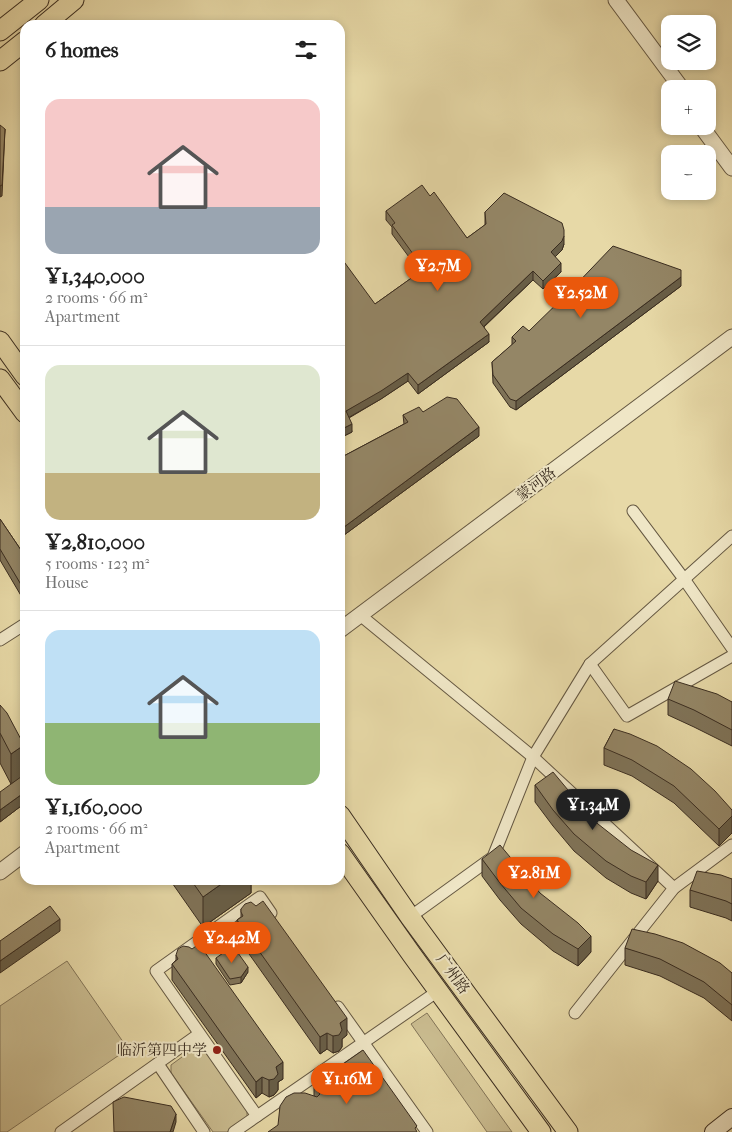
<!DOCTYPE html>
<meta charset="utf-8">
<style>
:root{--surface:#fff;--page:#f6f6f6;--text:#222;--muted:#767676;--line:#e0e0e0;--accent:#ea580c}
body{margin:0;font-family:"IM FELL French Canon","Noto Serif SC",serif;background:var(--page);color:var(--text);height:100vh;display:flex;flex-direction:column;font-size:19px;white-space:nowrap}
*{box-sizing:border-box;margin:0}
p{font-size:16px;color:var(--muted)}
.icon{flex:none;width:28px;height:28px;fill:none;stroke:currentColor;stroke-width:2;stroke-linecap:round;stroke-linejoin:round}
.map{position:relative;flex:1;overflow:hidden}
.panel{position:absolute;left:20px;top:20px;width:325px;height:865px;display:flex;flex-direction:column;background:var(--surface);border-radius:15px;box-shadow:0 2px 8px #0003}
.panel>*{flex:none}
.buttons{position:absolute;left:661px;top:15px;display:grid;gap:10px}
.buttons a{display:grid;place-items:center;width:55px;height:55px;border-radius:10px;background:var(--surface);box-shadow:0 2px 8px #0003;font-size:25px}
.price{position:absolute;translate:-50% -42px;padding:0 11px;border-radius:18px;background:var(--accent);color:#fff;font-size:16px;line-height:32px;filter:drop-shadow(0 1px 2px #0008)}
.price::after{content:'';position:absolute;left:50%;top:30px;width:15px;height:11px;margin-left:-8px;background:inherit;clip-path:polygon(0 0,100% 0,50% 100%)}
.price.on{background:#222;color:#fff}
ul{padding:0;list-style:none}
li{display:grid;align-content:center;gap:10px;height:265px;padding:0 25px}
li+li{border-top:1px solid var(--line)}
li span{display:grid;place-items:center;height:155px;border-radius:15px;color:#555}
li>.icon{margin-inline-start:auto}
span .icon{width:90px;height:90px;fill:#fffc;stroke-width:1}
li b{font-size:21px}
h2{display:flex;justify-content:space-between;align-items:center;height:60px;padding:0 25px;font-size:21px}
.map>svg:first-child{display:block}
.green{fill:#cabc90;stroke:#827458}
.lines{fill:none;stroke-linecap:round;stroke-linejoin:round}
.minor-casing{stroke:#655842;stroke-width:13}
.tertiary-casing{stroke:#655842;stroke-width:17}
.secondary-casing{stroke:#3a2d20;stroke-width:18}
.primary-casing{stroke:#3a2d20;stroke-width:21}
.minor{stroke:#efe6c6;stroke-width:11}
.tertiary{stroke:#efe6c6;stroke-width:15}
.secondary{stroke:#efe6c6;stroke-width:16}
.primary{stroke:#e7d9a7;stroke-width:19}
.wall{fill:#7f7358;stroke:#3a2d20}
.shaded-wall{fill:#685e47;stroke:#3a2d20}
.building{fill:#948666;stroke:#3a2d20}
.poi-dot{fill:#8f2418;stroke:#efe6c6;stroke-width:2}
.labels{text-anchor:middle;stroke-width:4;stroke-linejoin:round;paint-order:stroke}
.street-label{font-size:15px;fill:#3a2d20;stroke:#efe6c6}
.poi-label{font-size:15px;fill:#3a2d20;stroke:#efe6c6;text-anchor:end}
</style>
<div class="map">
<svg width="732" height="1132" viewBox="0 0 732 1132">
<rect width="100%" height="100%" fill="#e7d9a7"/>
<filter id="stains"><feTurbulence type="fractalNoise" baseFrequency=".004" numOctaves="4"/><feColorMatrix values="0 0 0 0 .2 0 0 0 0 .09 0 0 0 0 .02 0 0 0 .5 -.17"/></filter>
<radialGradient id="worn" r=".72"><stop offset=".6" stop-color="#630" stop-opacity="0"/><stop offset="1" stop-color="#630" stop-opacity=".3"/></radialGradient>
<g class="green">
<path d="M67,961L128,1049L7,1132H0V1006Z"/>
<path d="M427,1013L512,1132H487L411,1024Z"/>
<path d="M197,1046L202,1047L247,1111V1117L227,1132H213L171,1073V1065Z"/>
</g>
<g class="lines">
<g class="minor-casing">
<g id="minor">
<path d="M633,511L684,579L732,648"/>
<path d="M360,615L533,757L674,888"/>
<path d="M0,640L25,624"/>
<path d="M590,664L627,716L732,656"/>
<path d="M410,917L493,857L533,757L590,664L732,536"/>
<path d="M338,1007L427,1132"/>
<path d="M575,1013L674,888L732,845"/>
<path d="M158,1064L204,1132"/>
<path d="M257,1116L156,971L260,897L271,913"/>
<path d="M61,1132L199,1034"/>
<path d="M234,1132L438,991"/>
</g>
</g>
<g class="tertiary-casing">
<g id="tertiary">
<path d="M616,0L682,89"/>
<path d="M701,126L732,168"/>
<path d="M340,630L732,337"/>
<path d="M0,872L25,853"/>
</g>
</g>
<g class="secondary-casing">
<path id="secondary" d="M713,1132L732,1117"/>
</g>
<g class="primary-casing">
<g id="primary">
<path d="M44,25L74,0"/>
<path d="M0,31L39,0"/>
<path d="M0,61L25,41"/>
<path d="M0,341L25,376"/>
<path d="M0,379L25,413"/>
<path d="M340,815L410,917L568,1132"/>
<path d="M340,853L412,955L541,1132"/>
</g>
</g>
<use href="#minor" class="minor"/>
<use href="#tertiary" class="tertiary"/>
<use href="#secondary" class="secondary"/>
<use href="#primary" class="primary"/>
</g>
<g class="wall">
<path d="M430,196L467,238L485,225V212L564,244L562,250L555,257L561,272L543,289L533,280L484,327L489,342L418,394L408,381L381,399L349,418L352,432L340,438L375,304L420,272L392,234V227L386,220V211Z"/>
<path d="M681,286L516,410L510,407L493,383L492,362L512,345V337L529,331Z"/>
<path d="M423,412L479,436L340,538V458L404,424L403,415Z"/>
<path d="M0,519L25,556L23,599L0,560Z"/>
<path d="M668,699L732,702V746L694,727L668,715Z"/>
<path d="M0,705L24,775L25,774V803L0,822L11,784L0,763Z"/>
<path d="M614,729L732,810V833L719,846L674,803L632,776L604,765V748Z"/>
<path d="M535,785L593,820L658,881L646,899L631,893L606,878L574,851L553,826L535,802Z"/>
<path d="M482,859L540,893L591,952L578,966L553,951L521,924L500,900L482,876Z"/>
<path d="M732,879V921L726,918L690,907V890Z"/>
<path d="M170,880H251V893L203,927Z"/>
<path d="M241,909L347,1035L342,1039V1047L339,1051L333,1053L327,1049L320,1054L237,937V920L241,917Z"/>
<path d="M625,948L732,973V1021L704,998L660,976L625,965Z"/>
<path d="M176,955L283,1079L278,1082V1090L274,1095L269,1097L262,1093L256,1098L172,980V964L176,960Z"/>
<path d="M216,958L248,972L241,983L230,985L216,964Z"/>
<path d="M343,1064L417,1126L278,1125L314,1096V1086L329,1088L344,1077L343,1075Z"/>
</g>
<g class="shaded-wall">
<path d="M5,129L2,196L0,197V186Z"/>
<path d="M564,236V244L562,250L551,261V252Z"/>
<path d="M561,263V272L543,289V281Z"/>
<path d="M533,271V280L480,330V322Z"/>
<path d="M681,277V286L516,410V401Z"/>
<path d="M489,334V342L418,394V385Z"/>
<path d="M408,373V381L381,399L346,419V411Z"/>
<path d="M352,424V432L340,438V430Z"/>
<path d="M479,427V436L340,538V530Z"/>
<path d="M25,587V598L23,599V588Z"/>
<path d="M24,745V776L11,784V754Z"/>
<path d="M25,792V803L0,822V810Z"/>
<path d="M732,816V833L719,846V829Z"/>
<path d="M658,865V881L646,899V882Z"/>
<path d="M227,880H251V893L203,927V897Z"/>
<path d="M60,919V931L0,973V961Z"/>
<path d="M591,936V952L578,966V949Z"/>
<path d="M248,967V972L241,983V977Z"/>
<path d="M347,1018V1035L342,1039V1047L339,1051L333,1053V1036L340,1023Z"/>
<path d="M327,1033V1049L320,1054V1037Z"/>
<path d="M283,1062V1079L278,1082V1090L274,1095L269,1097V1080L276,1067Z"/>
<path d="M262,1077V1093L256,1098V1082Z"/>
<path d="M176,1114V1122L173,1132H170Z"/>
</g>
<g class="building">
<path d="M0,125L5,129L2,185L0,186Z"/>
<path d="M422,185L430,196L434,192L467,238L486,224L485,212L504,193L562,223L564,230V236L562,241L551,252L561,263L543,281L533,271L480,322L489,334L418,385L408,373L381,391L346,411L352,424L340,430V261L342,259L375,304L424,269L392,225L395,223L386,211Z"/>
<path d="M613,246L681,270V277L516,401L510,399L493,375L492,362L516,341L512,337L523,326L529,331L569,292Z"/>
<path d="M447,397L457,399L479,427L340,530V458L408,422L403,415L419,407L423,412Z"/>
<path d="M0,519L25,556V587L23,588L0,549Z"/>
<path d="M675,681L717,694L732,702V730L694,710L668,699Z"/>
<path d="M0,705L7,713L24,745L11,754L0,733Z"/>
<path d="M614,729L630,734L657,746L691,769L715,791L732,810V816L719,829L674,786L632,760L604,748Z"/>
<path d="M553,772L593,820L631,850L658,865L646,882L631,876L606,861L574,834L553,810L535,785Z"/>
<path d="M25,774V792L0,810V792Z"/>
<path d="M500,845L540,893L578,923L591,936L578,949L553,934L521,908L500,883L482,859Z"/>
<path d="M697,871L721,875L732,879V904L726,901L690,890Z"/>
<path d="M191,880H227L203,897Z"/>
<path d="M263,901L347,1018L340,1023L342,1030L339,1035L333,1036L327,1033L320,1037L237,920L243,916L241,912V909L245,904L251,902L256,906Z"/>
<path d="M50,906L60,919L0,961V941Z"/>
<path d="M632,929L655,934L683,943L720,963L732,973V1005L704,982L660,959L625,948Z"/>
<path d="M199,944L283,1062L276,1067L278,1074L274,1079L269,1080L262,1077L256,1082L172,964L178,959L176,955L178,949L183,946L189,947L192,949Z"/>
<path d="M233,946L248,967L241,977L230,979L216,958Z"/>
<path d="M363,1050L417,1126L415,1128L417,1132H268L278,1125L280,1106L286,1097L294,1093H305L317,1097L320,1094L314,1086L322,1080L329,1088L349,1073L343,1064Z"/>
<path d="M124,1097L171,1106L176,1114L170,1132H114L113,1102Z"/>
</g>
<circle class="poi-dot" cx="217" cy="1050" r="5"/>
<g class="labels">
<g class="street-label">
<text transform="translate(536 484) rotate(-37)" y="5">蒙河路</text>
<text transform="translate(453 974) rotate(54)" y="5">广州路</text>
</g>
<g class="poi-label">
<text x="207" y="1055">临沂第四中学</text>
</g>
</g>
<rect width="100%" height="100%" filter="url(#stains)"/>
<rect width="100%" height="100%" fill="url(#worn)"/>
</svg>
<div class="buttons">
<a><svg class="icon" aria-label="layers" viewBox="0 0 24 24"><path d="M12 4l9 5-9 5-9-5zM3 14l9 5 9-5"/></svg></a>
<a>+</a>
<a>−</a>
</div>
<b class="price" style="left:438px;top:292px">¥2.7M</b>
<b class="price" style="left:581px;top:319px">¥2.52M</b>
<b class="price on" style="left:593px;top:831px">¥1.34M</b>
<b class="price" style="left:534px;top:899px">¥2.81M</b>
<b class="price" style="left:232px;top:964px">¥2.42M</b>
<b class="price" style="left:347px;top:1105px">¥1.16M</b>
<section class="panel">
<h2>6 homes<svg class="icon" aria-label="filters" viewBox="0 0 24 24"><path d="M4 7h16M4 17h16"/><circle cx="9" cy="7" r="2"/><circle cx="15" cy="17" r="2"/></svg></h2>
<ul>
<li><span style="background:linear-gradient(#f6c9c9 70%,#9aa5b1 0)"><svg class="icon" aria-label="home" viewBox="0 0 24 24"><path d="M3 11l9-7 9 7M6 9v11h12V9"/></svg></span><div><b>¥1,340,000</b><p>2 rooms · 66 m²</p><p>Apartment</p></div></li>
<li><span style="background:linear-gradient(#dfe7d0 70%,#c2b280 0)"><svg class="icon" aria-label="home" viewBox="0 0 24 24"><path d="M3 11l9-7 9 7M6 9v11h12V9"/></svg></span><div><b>¥2,810,000</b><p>5 rooms · 123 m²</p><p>House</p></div></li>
<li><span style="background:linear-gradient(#bfe0f5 60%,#8fb573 0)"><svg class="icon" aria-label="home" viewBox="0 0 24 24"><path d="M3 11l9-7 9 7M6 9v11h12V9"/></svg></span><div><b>¥1,160,000</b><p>2 rooms · 66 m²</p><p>Apartment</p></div></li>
</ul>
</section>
</div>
